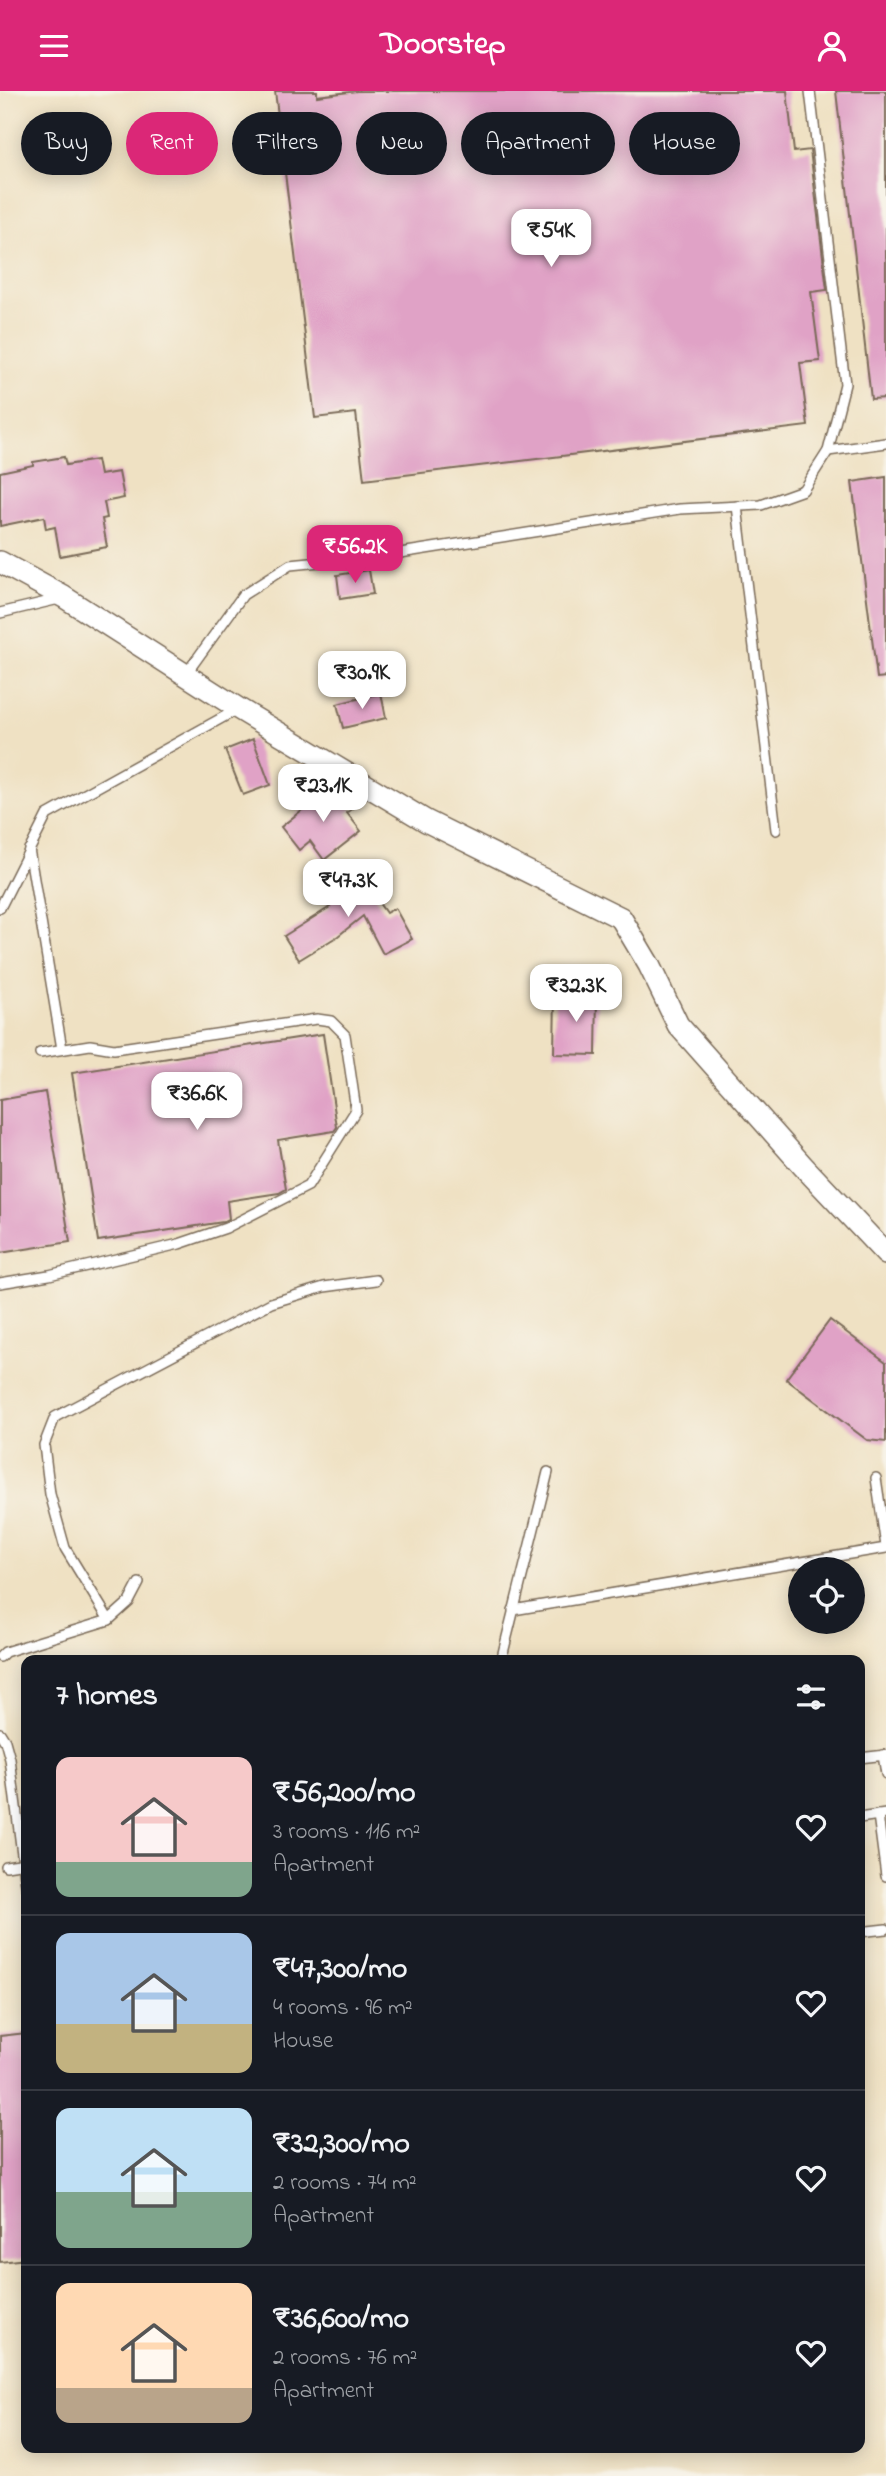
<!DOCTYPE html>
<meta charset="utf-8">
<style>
:root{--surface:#171b24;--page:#20242c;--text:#f1f3f6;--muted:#9ea1a6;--line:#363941;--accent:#db2777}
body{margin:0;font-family:"Indie Flower",sans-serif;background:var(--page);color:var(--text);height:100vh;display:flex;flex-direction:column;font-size:26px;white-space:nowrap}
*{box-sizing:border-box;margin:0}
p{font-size:23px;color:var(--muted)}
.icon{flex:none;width:38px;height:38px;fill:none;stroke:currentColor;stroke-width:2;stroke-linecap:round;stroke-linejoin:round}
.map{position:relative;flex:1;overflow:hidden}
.side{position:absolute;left:21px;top:1564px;width:844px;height:798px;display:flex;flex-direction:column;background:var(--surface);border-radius:14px;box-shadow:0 4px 18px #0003}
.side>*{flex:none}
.hud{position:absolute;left:21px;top:21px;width:845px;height:63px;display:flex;gap:14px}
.fabs{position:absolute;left:788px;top:1466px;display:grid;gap:14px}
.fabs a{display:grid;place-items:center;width:77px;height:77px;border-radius:50%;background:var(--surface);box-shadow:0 4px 18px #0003;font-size:35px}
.price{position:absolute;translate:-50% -60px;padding:0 16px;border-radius:14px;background:#fff;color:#222;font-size:23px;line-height:46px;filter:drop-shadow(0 2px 4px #0008)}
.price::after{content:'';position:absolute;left:50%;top:42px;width:21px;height:16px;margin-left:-10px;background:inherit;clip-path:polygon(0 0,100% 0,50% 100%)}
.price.on{background:var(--accent);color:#fff}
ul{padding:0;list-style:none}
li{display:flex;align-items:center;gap:21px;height:175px;padding:0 35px}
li+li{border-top:2px solid var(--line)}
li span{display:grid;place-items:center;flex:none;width:196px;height:140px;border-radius:14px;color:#555}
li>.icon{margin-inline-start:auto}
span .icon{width:84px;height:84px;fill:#fffc;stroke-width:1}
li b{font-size:30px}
h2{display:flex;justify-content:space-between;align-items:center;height:84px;padding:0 35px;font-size:30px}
.pill{padding:0 24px;border-radius:32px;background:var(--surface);box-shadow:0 4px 18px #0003;font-size:24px;line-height:63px}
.pill.on{background:var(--accent);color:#fff}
header{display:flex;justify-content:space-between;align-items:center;height:91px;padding:0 35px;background:var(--accent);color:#fff;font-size:32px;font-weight:800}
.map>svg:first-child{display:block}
.building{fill:#e0a2c6}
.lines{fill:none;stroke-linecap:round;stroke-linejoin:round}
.service-casing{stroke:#7a6a58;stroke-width:12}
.tertiary-casing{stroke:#7a6a58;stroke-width:24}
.service{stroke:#fff;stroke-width:9}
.tertiary{stroke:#fff;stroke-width:21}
</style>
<header><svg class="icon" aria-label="menu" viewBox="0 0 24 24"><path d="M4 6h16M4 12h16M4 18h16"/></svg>Doorstep<svg class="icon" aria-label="person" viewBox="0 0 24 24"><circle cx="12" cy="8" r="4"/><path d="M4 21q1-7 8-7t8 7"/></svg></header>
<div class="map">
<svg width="886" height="2385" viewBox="0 0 886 2385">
<rect width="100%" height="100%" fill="#f7f3e8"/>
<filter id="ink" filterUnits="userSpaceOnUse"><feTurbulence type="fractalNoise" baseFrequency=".0143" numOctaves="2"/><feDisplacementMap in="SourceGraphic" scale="14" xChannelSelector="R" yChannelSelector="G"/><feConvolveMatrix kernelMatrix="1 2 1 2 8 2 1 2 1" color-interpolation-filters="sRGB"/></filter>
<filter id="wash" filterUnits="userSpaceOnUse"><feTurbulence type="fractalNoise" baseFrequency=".00686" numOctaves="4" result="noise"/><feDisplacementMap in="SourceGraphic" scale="28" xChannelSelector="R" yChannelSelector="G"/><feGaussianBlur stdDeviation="1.57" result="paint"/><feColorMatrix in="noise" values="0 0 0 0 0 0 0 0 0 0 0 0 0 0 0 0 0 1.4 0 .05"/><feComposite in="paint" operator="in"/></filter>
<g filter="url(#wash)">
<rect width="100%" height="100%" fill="#efe1c3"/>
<g id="blocks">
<g class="building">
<path d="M275,0H317V5L357,0H787L794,61L810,59L827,199L811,201L820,270L800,272L808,335L364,389L356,322L315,327Z"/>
<path d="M836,0H886V307L871,308Z"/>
<path d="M64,366L66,374L97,369L100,384L119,381L124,407L104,411L107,427L102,428L107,456L60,465L55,436L46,438L44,426L0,435V381L33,374V371Z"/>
<path d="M886,386V586L877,587L852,391Z"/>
<path d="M369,479L373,503L340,508L337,484Z"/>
<path d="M381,602L386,627L343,637L337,613Z"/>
<path d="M253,648L270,694L243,704L225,659Z"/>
<path d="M333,694L352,718L347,722L361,740L324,769L310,750L299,759L281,736Z"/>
<path d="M332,781L346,799L361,787L386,822L395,817L412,848L383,863L363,825L338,845L299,869L284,845L330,816L314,794Z"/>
<path d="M555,902L597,903L596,964L554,963Z"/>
<path d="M323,943L337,1036L334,1040L278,1049L286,1098L279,1102L227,1110L229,1128L223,1131L98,1150L72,982Z"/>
<path d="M45,1001L70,1151L0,1162V1009Z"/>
<path d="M830,1229L886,1271V1351L867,1349L786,1288Z"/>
<path d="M26,1942V2168L0,2171V1945Z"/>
</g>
</g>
</g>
<g filter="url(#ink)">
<use href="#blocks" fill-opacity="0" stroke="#7a6a58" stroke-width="2"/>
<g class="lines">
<g class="service-casing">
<g id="service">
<path d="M828,360L886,352"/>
<path d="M737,415L776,739"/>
<path d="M0,522L59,508"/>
<path d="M186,583L243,504L290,474L381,465L680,418L761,414L803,399L828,360L845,293L810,0"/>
<path d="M29,758L62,958"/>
<path d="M0,817L47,724L238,618"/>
<path d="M0,1192L49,1184L179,1153L226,1137L308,1095L356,1019L345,944L331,930L317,928L114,958L90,954L40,962"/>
<path d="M876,1387L886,1455"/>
<path d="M513,1519L886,1457"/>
<path d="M109,1529L65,1457L50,1403L44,1354L55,1326L271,1212L324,1196L376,1189"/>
<path d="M0,1566L5,1561L109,1529L129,1511L139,1492"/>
<path d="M501,1570L548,1381"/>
<path d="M0,1642L5,1650L10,1668L26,1795"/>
<path d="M883,1664L886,1683"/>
<path d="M859,1667L886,1664"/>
<path d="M878,1724L886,1785"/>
<path d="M859,1727L886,1723"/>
<path d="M6,1775L26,1772"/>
<path d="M859,1841L886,1838"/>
</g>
</g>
<g class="tertiary-casing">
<path id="tertiary" d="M0,471L64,506L239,618L426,730L621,827L649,874L678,934L803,1075L886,1163"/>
</g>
<use href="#service" class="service"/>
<use href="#tertiary" class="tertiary"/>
</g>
</g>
</svg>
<div class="fabs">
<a><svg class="icon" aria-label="locate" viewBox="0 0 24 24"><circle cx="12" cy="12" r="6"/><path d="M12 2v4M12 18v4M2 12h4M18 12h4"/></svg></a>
</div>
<b class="price" style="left:551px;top:178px">₹54K</b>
<b class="price on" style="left:355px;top:494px">₹56.2K</b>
<b class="price" style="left:362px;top:620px">₹30.9K</b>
<b class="price" style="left:323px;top:733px">₹23.1K</b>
<b class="price" style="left:348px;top:828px">₹47.3K</b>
<b class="price" style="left:576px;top:933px">₹32.3K</b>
<b class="price" style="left:197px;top:1041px">₹36.6K</b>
<div class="hud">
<a class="pill">Buy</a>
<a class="pill on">Rent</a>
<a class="pill">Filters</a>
<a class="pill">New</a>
<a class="pill">Apartment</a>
<a class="pill">House</a>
</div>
<section class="side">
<h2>7 homes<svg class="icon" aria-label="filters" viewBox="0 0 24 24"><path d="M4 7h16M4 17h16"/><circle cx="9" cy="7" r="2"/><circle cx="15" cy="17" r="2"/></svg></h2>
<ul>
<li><span style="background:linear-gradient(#f6c9c9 75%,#7fa58c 0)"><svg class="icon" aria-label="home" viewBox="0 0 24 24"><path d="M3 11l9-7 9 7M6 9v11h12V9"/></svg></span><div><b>₹56,200/mo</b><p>3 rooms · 116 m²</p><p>Apartment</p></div><svg class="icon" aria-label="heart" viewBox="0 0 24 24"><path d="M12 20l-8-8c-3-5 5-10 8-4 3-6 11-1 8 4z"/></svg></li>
<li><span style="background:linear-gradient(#a9c7e8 65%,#c2b280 0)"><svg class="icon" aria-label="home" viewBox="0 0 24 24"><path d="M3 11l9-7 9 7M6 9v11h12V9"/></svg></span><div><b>₹47,300/mo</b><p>4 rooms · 96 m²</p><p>House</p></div><svg class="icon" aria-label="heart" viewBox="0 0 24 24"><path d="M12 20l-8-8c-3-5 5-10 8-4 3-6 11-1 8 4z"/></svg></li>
<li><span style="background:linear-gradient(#bfe0f5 60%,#7fa58c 0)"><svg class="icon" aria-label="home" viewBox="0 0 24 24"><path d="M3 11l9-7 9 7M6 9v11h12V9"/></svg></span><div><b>₹32,300/mo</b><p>2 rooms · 74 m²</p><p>Apartment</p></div><svg class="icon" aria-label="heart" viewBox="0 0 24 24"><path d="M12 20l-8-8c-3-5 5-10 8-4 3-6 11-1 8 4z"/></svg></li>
<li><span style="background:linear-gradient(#ffd9b3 75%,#b9a48a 0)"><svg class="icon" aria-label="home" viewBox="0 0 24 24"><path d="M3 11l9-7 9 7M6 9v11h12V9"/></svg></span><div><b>₹36,600/mo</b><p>2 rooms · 76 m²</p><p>Apartment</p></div><svg class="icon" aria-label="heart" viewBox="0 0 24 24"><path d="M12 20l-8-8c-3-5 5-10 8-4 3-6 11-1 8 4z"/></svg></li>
</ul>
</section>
</div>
